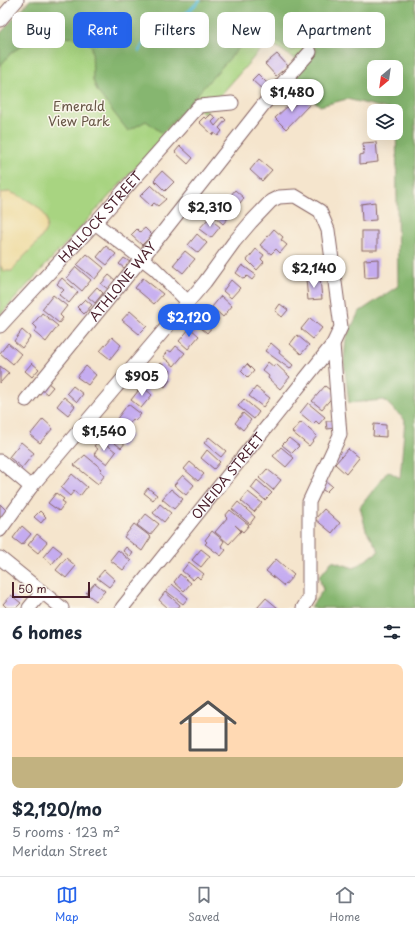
<!DOCTYPE html>
<meta charset="utf-8">
<style>
:root{--surface:#fff;--page:#f6f6f7;--text:#1f2937;--muted:#747a83;--line:#e0e1e3;--accent:#2563eb}
body{margin:0;font-family:"Playpen Sans",sans-serif;background:var(--page);color:var(--text);height:100vh;display:flex;flex-direction:column;font-size:15px;white-space:nowrap}
*{box-sizing:border-box;margin:0}
p{font-size:13px;color:var(--muted)}
.icon{flex:none;width:22px;height:22px;fill:none;stroke:currentColor;stroke-width:2;stroke-linecap:round;stroke-linejoin:round}
.map{position:relative;height:608px;overflow:hidden}
.details{display:flex;flex-direction:column;background:var(--surface);flex:1}
.details>*{flex:none}
.top-card{position:absolute;left:12px;top:12px;width:391px;height:36px;display:flex;gap:8px}
.needle{width:26px;rotate:209deg}
.buttons{position:absolute;left:367px;top:60px;display:grid;gap:8px}
.buttons a{display:grid;place-items:center;width:36px;height:36px;border-radius:8px;background:var(--surface);box-shadow:0 4px 16px #0002;font-size:20px}
.scale{position:absolute;left:12px;bottom:10px;width:78px;box-sizing:border-box;padding-left:4px;border:2px solid #4a1f2b;border-top:0;font-size:11px;line-height:14px;white-space:nowrap;color:#4a1f2b;-webkit-text-stroke:3px #fbf7ec;paint-order:stroke}
.price{position:absolute;translate:-50% -34px;padding:0 9px;border-radius:14px;background:#fff;color:#222;font-size:13px;line-height:26px;filter:drop-shadow(0 1px 2px #0008)}
.price::after{content:'';position:absolute;left:50%;top:24px;width:12px;height:9px;margin-left:-6px;background:inherit;clip-path:polygon(0 0,100% 0,50% 100%)}
.price.current{background:var(--accent);color:#fff}
ul{padding:0;list-style:none}
li{display:grid;align-content:center;gap:8px;height:212px;padding:0 12px}
li span{display:grid;place-items:center;height:124px;border-radius:8px;color:#555}
li>.icon{margin-inline-start:auto}
span .icon{width:72px;height:72px;fill:#fffc;stroke-width:1}
li b{font-size:17px}
h2{display:flex;justify-content:space-between;align-items:center;height:48px;padding:0 12px;font-size:17px}
.tag{padding:0 14px;border-radius:8px;background:var(--surface);box-shadow:0 4px 16px #0002;font-size:14px;line-height:36px}
.tag.current{background:var(--accent);color:#fff}
.tab-bar{display:flex;justify-content:space-around;align-items:center;height:56px;border-top:1px solid var(--line);background:var(--surface);font-size:11px;color:var(--muted)}
.tab-bar a{display:grid;justify-items:center;gap:2px}
.tab-bar .current{color:var(--accent)}
.map>svg:first-child{display:block}
.green{fill:#a8d481;stroke:#797a56;fill-rule:evenodd}
.forest{fill:#86b66f;stroke:#686a4d;fill-rule:evenodd}
.sand{fill:#eeda9e;stroke:#9c7c64}
.lines{fill:none;stroke-linecap:round;stroke-linejoin:round}
.stream{stroke:#59bcd7;stroke-width:3}
.building{fill:#c5acf0}
.minor-casing{stroke:#866464;stroke-width:15}
.minor{stroke:#fff;stroke-width:13}
.labels{text-anchor:middle;stroke-width:3;stroke-linejoin:round;paint-order:stroke}
.park-label{font-size:13px;fill:#665545;stroke:#fbf7ec}
.street-label{font-size:13px;fill:#4a1f2b;stroke:#fbf7ec}
</style>
<div class="map">
<svg width="415" height="608" viewBox="0 0 415 608">
<rect width="100%" height="100%" fill="#fbf7ec"/>
<filter id="ink" filterUnits="userSpaceOnUse"><feTurbulence type="fractalNoise" baseFrequency=".025" numOctaves="2"/><feDisplacementMap in="SourceGraphic" scale="8" xChannelSelector="R" yChannelSelector="G"/><feConvolveMatrix kernelMatrix="1 2 1 2 8 2 1 2 1" color-interpolation-filters="sRGB"/></filter>
<filter id="wash" filterUnits="userSpaceOnUse"><feTurbulence type="fractalNoise" baseFrequency=".012" numOctaves="4" result="noise"/><feDisplacementMap in="SourceGraphic" scale="16" xChannelSelector="R" yChannelSelector="G"/><feGaussianBlur stdDeviation="0.9" result="paint"/><feColorMatrix in="noise" values="0 0 0 0 0 0 0 0 0 0 0 0 0 0 0 0 0 1.4 0 .05"/><feComposite in="paint" operator="in"/></filter>
<g filter="url(#wash)">
<rect width="100%" height="100%" fill="#f5e5cd"/>
<path class="green" d="M34,0H415L413,100L343,91L268,41L204,114L193,105L0,315V40ZM374,67H396V89H374Z"/>
<path class="forest" d="M30,0H415V608H310L323,590L319,577L332,561L354,568L379,551L366,530L360,507L388,471L400,478L405,420L384,400L349,403L344,362L346,338L359,312L398,286L396,111L347,99L320,106L291,80L317,51L311,42L290,52L258,27L162,133L146,121L128,131L97,91L93,80L92,47L83,38L38,36L12,52L0,66V34ZM374,67H396V89H374Z"/>
<path class="sand" d="M9,192C24,197 57,212 44,233C36,247 21,257 12,271H4L0,265V193Z"/>
<g class="lines">
<path class="stream" d="M139,51L148,36L189,11L200,0"/>
</g>
<g id="blocks">
<g class="building">
<path d="M277,54L288,66L276,76L265,64Z"/>
<path d="M258,74L269,85L264,91L252,80Z"/>
<path d="M303,97L310,104L286,129L275,118L290,104L292,107Z"/>
<path d="M211,114L216,118L212,122L215,126L223,117L226,120L219,128L222,131L218,136L214,133L213,135L199,122L204,117L206,119Z"/>
<path d="M376,142L378,162L360,164V155L364,154L363,143Z"/>
<path d="M180,146L193,158L188,164L175,152Z"/>
<path d="M259,159L272,170L262,181L250,170Z"/>
<path d="M162,171L174,182L165,191L154,180Z"/>
<path d="M151,185L166,199L158,206L154,203L151,206L140,196Z"/>
<path d="M235,190L244,198L235,209L226,201Z"/>
<path d="M375,202L376,220L362,221L361,204Z"/>
<path d="M223,205L232,213L223,224L214,216Z"/>
<path d="M209,218L220,227L211,238L199,229Z"/>
<path d="M145,228L152,235L142,245L131,235L137,229L140,232Z"/>
<path d="M274,229L283,237L281,240L287,245L280,253L276,249L271,254L260,245Z"/>
<rect x="362" y="231" width="15" height="19"/>
<path d="M197,234L207,243L198,253L188,245Z"/>
<path d="M106,246L116,254L107,265L97,257Z"/>
<path d="M256,249L264,255L261,259L264,262L257,270L247,260Z"/>
<path d="M185,251L195,259L183,273L173,265Z"/>
<path d="M87,254L104,268L95,279L77,265Z"/>
<path d="M124,258L130,262L124,268L119,264Z"/>
<path d="M378,259V277L365,278L364,260Z"/>
<path d="M242,265L256,275L252,280L247,276L244,279L236,273Z"/>
<path d="M76,267L91,280L82,291L67,278Z"/>
<path d="M109,275L115,280L108,289L101,284Z"/>
<path d="M62,278L78,292L69,303L59,295L64,290L57,284Z"/>
<path d="M143,278L163,294L154,304L135,288Z"/>
<path d="M320,278L322,299L308,300L306,279Z"/>
<path d="M231,280L240,288L231,298L223,291Z"/>
<path d="M97,287L103,293L95,303L88,297Z"/>
<path d="M53,295L67,306L60,315L63,318L59,323L42,309Z"/>
<path d="M221,296L232,306L223,317L212,307Z"/>
<path d="M85,299L92,305L84,314L77,307Z"/>
<path d="M280,304L288,310L282,317L275,311Z"/>
<path d="M206,308L219,319L207,333L194,322L196,319L194,317L198,312L201,315Z"/>
<path d="M130,311L147,326L139,334L122,320Z"/>
<path d="M42,313L58,326L46,342L34,332L37,328L33,324Z"/>
<path d="M310,318L322,328L313,339L301,329Z"/>
<path d="M190,328L199,336L188,349L179,341Z"/>
<path d="M22,330L30,337L22,348L14,341Z"/>
<path d="M297,335L309,345L301,354L290,344Z"/>
<path d="M112,337L121,345L110,359L100,351Z"/>
<path d="M8,343L21,354L13,364L0,353Z"/>
<path d="M271,343L280,351L279,353L293,365L290,369L265,351Z"/>
<path d="M176,346L185,353L174,366L163,357L168,350L171,352Z"/>
<path d="M268,362L274,367L276,364L290,377L280,389L268,378L269,376L262,370Z"/>
<path d="M32,363L39,369L32,377L25,371Z"/>
<path d="M161,363L171,371L166,377L170,380L165,387L161,384L159,386L149,378Z"/>
<path d="M247,364L254,371L248,378L241,371Z"/>
<path d="M0,366L9,373L0,383Z"/>
<path d="M86,366L96,375L88,385L77,377Z"/>
<path d="M47,382L53,387L47,394L41,389Z"/>
<path d="M73,386L83,394L77,402L67,393Z"/>
<path d="M142,386L152,395L141,408L131,400Z"/>
<path d="M325,386L335,394L322,409L312,401Z"/>
<path d="M256,387L270,398L263,407L249,396Z"/>
<path d="M64,397L75,406L68,415L57,406Z"/>
<path d="M244,399L259,412L254,419L238,406Z"/>
<path d="M308,403L325,417L319,424L316,421L313,424L300,413Z"/>
<path d="M128,404L141,414L135,421L133,419L126,428L116,420Z"/>
<path d="M243,413L251,420L243,430L235,423Z"/>
<path d="M43,419L53,428L40,443L30,435Z"/>
<path d="M326,421H334L335,428L327,429Z"/>
<path d="M301,422L317,436L309,446L292,432Z"/>
<path d="M114,423L131,436L121,448L105,435Z"/>
<path d="M374,424L386,425V437L373,436Z"/>
<path d="M209,437L226,451L221,457L204,443Z"/>
<path d="M289,438L299,446L292,453L282,445Z"/>
<path d="M100,439L116,452L107,464L94,454L98,449L94,446Z"/>
<path d="M21,442L34,453L22,468L9,457Z"/>
<path d="M281,447L294,458L286,467L273,456Z"/>
<path d="M348,449L359,458L346,474L335,464Z"/>
<path d="M207,450L220,462L214,469L201,458Z"/>
<path d="M85,455L102,469L100,471L105,475L98,484L74,465Z"/>
<path d="M190,462L204,474L198,481L184,469Z"/>
<path d="M267,469L281,480L273,490L259,478Z"/>
<path d="M72,474L87,487L80,496L74,491L70,496L61,488Z"/>
<path d="M183,475L194,485L186,495L174,485Z"/>
<path d="M257,480L272,493L265,500L251,488Z"/>
<path d="M326,481L332,486L326,492L320,488Z"/>
<path d="M148,488L157,495L153,500L144,493Z"/>
<path d="M171,489L183,499L174,509L162,499Z"/>
<path d="M248,492L262,503L254,512L241,501Z"/>
<path d="M56,493L64,499L62,501L65,503L59,511L48,503Z"/>
<path d="M238,502L255,517L250,524L232,509Z"/>
<path d="M0,504L8,512L0,521Z"/>
<path d="M160,504L171,513L164,522L153,513Z"/>
<path d="M324,509L340,523L332,533L315,519Z"/>
<path d="M230,510L249,525L243,532L235,525L241,531L229,544L215,532L227,518L225,516Z"/>
<path d="M40,511L46,517L41,523L34,517Z"/>
<path d="M146,514L159,524L150,535L137,525Z"/>
<path d="M134,524L151,537L142,551L124,537Z"/>
<path d="M22,526L31,534L22,545L13,538Z"/>
<path d="M212,531L224,541L221,546L226,550L221,556L205,544L207,542L205,540Z"/>
<path d="M37,534L47,542L38,553L28,545Z"/>
<path d="M53,545L62,552L52,564L43,557Z"/>
<path d="M126,547L133,553L130,557L123,551Z"/>
<path d="M201,549L210,556L201,567L192,560Z"/>
<path d="M118,550L131,561L123,570L110,560Z"/>
<path d="M66,558L76,566L66,578L56,570Z"/>
<path d="M276,559L294,575L284,586L266,571Z"/>
<path d="M189,562L204,574L200,579L197,576L193,580L182,571Z"/>
<path d="M104,570L115,580L109,587L97,578Z"/>
<path d="M180,574L191,583L184,591L174,582Z"/>
<path d="M95,583L105,591L96,601L86,593Z"/>
<path d="M172,584L188,598L183,604L166,591Z"/>
<path d="M165,592L180,605L178,608H168L159,600Z"/>
<path d="M11,595L21,603L16,608H7L3,604Z"/>
<path d="M266,598L278,608H257Z"/>
</g>
</g>
</g>
<g filter="url(#ink)">
<use href="#blocks" fill-opacity="0" stroke="#866464" stroke-width="1"/>
<g class="lines">
<g class="minor-casing">
<g id="minor">
<path d="M0,20L17,0"/>
<path d="M95,223L154,268L188,302"/>
<path id="s1" d="M0,326L95,223L199,106L232,103"/>
<path id="s2" d="M26,400L159,237L263,105L310,52"/>
<path d="M0,461L31,487"/>
<path d="M0,530L31,487L205,282L234,242L251,222L271,201L279,197L295,196L320,211L328,230L341,327L333,344L340,435L309,502V598L303,608"/>
<path d="M0,558L62,608"/>
<path d="M29,608L42,592"/>
<path id="s3" d="M122,608L333,344"/>
</g>
</g>
<use href="#minor" class="minor"/>
</g>
</g>
<g class="labels">
<g class="park-label">
<text x="79" y="111">Emerald<tspan x="79" dy="15">View Park</tspan></text>
</g>
<g class="street-label">
<text dy="5" stroke="none"><textPath href="#s1" startOffset="148">HALLOCK STREET</textPath></text>
<text dy="5" stroke="none"><textPath href="#s2" startOffset="153">ATHLONE WAY</textPath></text>
<text dy="5" stroke="none"><textPath href="#s3" startOffset="169">ONEIDA STREET</textPath></text>
</g>
</g>
</svg>
<div class="buttons">
<a><svg class="needle" viewBox="-14 -14 28 28"><path d="M0-13l5 13h-10z" fill="#e53935"/><path d="M0 13l5-13h-10z" fill="#747a83"/></svg></a>
<a><svg class="icon" aria-label="layers" viewBox="0 0 24 24"><path d="M12 4l9 5-9 5-9-5zM3 14l9 5 9-5"/></svg></a>
</div>
<div class="scale">50 m</div>
<b class="price" style="left:292px;top:113px">$1,480</b>
<b class="price" style="left:210px;top:228px">$2,310</b>
<b class="price" style="left:314px;top:289px">$2,140</b>
<b class="price current" style="left:189px;top:338px">$2,120</b>
<b class="price" style="left:142px;top:397px">$905</b>
<b class="price" style="left:104px;top:452px">$1,540</b>
<div class="top-card">
<a class="tag">Buy</a>
<a class="tag current">Rent</a>
<a class="tag">Filters</a>
<a class="tag">New</a>
<a class="tag">Apartment</a>
</div>
</div>
<section class="details">
<h2>6 homes<svg class="icon" aria-label="filters" viewBox="0 0 24 24"><path d="M4 7h16M4 17h16"/><circle cx="9" cy="7" r="2"/><circle cx="15" cy="17" r="2"/></svg></h2>
<ul>
<li><span style="background:linear-gradient(#ffd9b3 75%,#c2b280 0)"><svg class="icon" aria-label="home" viewBox="0 0 24 24"><path d="M3 11l9-7 9 7M6 9v11h12V9"/></svg></span><div><b>$2,120/mo</b><p>5 rooms · 123 m²</p><p>Meridan Street</p></div></li>
</ul>
</section>
<nav class="tab-bar">
<a class="current"><svg class="icon" aria-label="map" viewBox="0 0 24 24"><path d="M3 6l6-2 6 2 6-2v14l-6 2-6-2-6 2zM9 4v14M15 6v14"/></svg>Map</a>
<a><svg class="icon" aria-label="saved" viewBox="0 0 24 24"><path d="M7 4h10v16l-5-4-5 4z"/></svg>Saved</a>
<a><svg class="icon" aria-label="home" viewBox="0 0 24 24"><path d="M3 11l9-7 9 7M6 9v11h12V9"/></svg>Home</a>
</nav>
